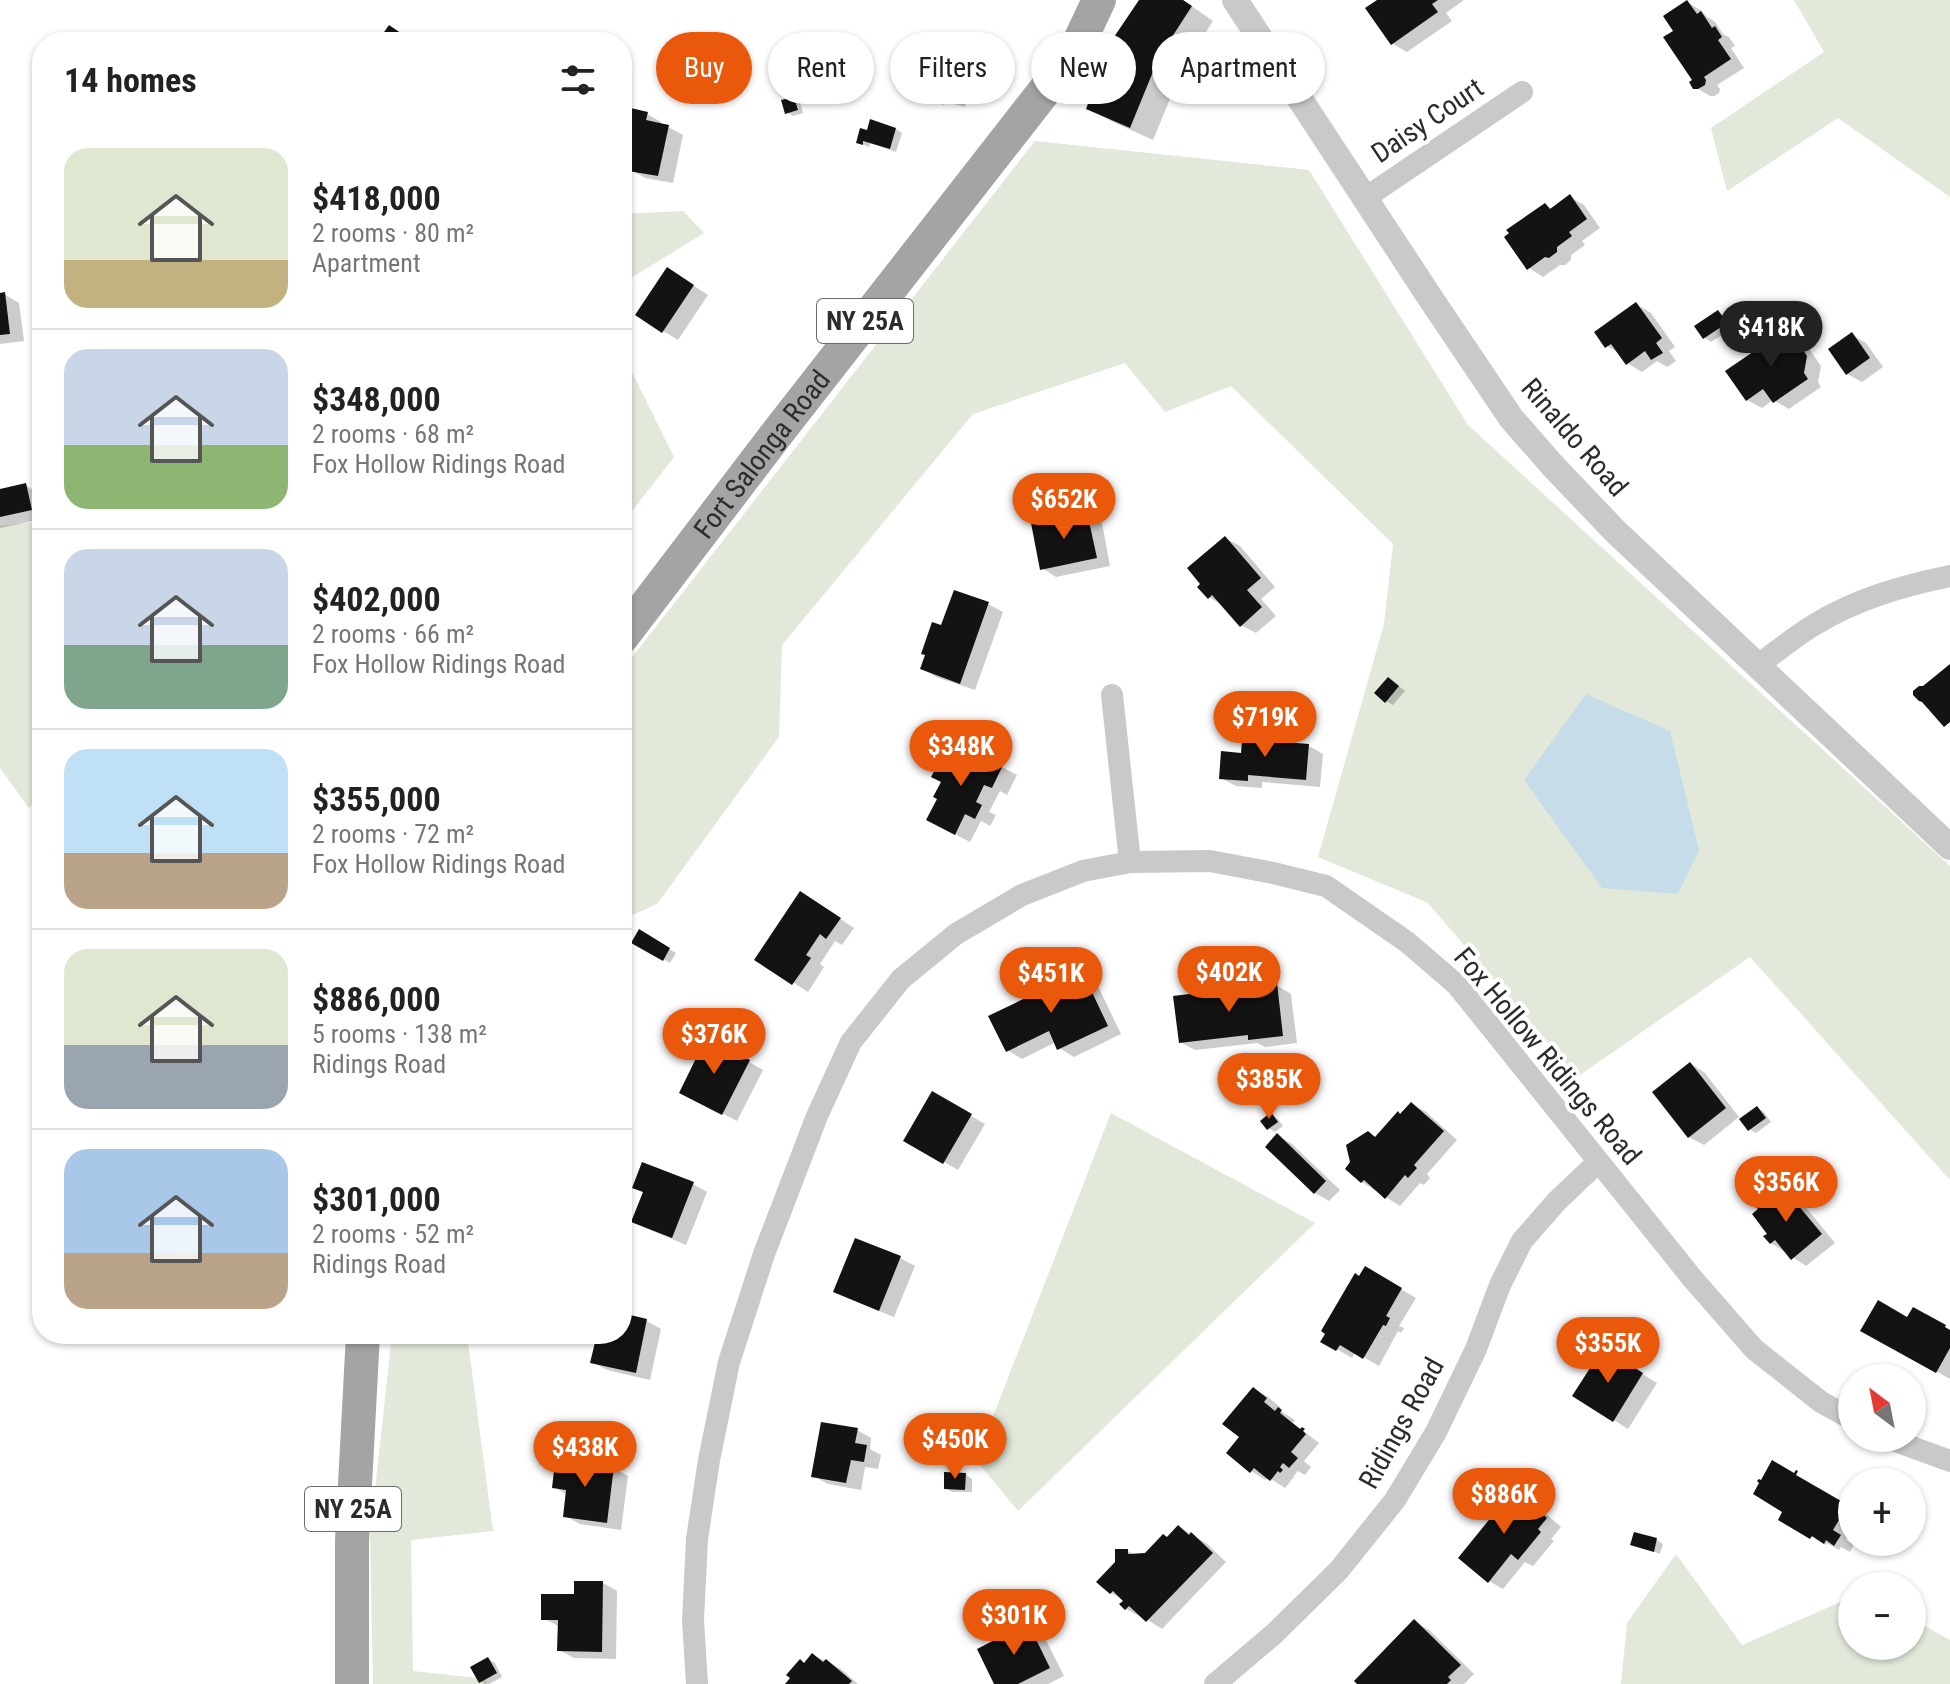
<!DOCTYPE html>
<meta charset="utf-8">
<style>
:root{--surface:#fff;--page:#f2f2f2;--text:#222;--muted:#767676;--line:#e0e0e0;--accent:#ea580c}
body{margin:0;font-family:"Roboto Condensed",sans-serif;background:var(--page);color:var(--text);height:100vh;display:flex;flex-direction:column;font-size:30px;white-space:nowrap}
*{box-sizing:border-box;margin:0}
p{font-size:26px;color:var(--muted)}
.icon{flex:none;width:44px;height:44px;fill:none;stroke:currentColor;stroke-width:2;stroke-linecap:round;stroke-linejoin:round}
.map{position:relative;flex:1;overflow:hidden}
.details{position:absolute;left:32px;top:32px;width:600px;height:1312px;display:flex;flex-direction:column;background:var(--surface);border-radius:32px;box-shadow:0 2px 6px #0004}
.details>*{flex:none}
.top-card{position:absolute;left:656px;top:32px;width:760px;height:72px;display:flex;gap:16px}
.needle{width:52px;rotate:328deg}
.controls{position:absolute;left:1838px;top:1364px;display:grid;gap:16px}
.controls a{display:grid;place-items:center;width:88px;height:88px;border-radius:50%;background:var(--surface);box-shadow:0 2px 6px #0004;font-size:40px}
.price{position:absolute;translate:-50% -68px;padding:0 18px;border-radius:28px;background:var(--accent);color:#fff;font-size:26px;line-height:52px;filter:drop-shadow(0 2px 4px #0008)}
.price::after{content:'';position:absolute;left:50%;top:48px;width:24px;height:18px;margin-left:-12px;background:inherit;clip-path:polygon(0 0,100% 0,50% 100%)}
.price.active{background:#222;color:#fff}
ul{padding:0;list-style:none}
li{display:flex;align-items:center;gap:24px;height:200px;padding:0 32px}
li+li{border-top:2px solid var(--line)}
li span{display:grid;place-items:center;flex:none;width:224px;height:160px;border-radius:24px;color:#555}
li>.icon{margin-inline-start:auto}
span .icon{width:96px;height:96px;fill:#fffc;stroke-width:1}
li b{font-size:34px}
h2{display:flex;justify-content:space-between;align-items:center;height:96px;padding:0 32px;font-size:34px}
.chip{padding:0 28px;border-radius:36px;background:var(--surface);box-shadow:0 2px 6px #0004;font-size:28px;line-height:72px}
.chip.active{background:var(--accent);color:#fff}
.map>svg:first-child{display:block}
.green{fill:#e2e9da}
.water{fill:#c6dce8}
.shadow{fill:#0003}
.building{fill:#131313}
.lines{fill:none;stroke-linecap:round;stroke-linejoin:round}
.minor{stroke:#c9c9c9;stroke-width:22}
.tertiary{stroke:#c9c9c9;stroke-width:26}
.primary{stroke:#a4a4a4;stroke-width:34}
.labels{text-anchor:middle;stroke-width:8;stroke-linejoin:round;paint-order:stroke}
.shield{fill:#fff;stroke:#6b6b6b;stroke-width:2}
.shield-label{font-size:26px;font-weight:bold;fill:#2c2c2c}
.street-label{font-size:28px;fill:#2c2c2c;stroke:#fff}
</style>
<div class="map">
<svg width="1950" height="1684" viewBox="0 0 1950 1684">
<rect width="100%" height="100%" fill="#fff"/>
<g class="green">
<path d="M1794,0H1950V197L1838,118L1727,191L1711,128L1824,52Z"/>
<path d="M1035,141L1309,170L1468,425L1950,866V1180L1750,957L1577,1077L1428,903L1318,857L1384,624L1393,544L1231,386L1165,412L1125,363L973,414L782,645L779,737L657,904L622,920V674L626,665Z"/>
<path d="M683,211L704,233L623,283L624,356L674,457L622,524V214Z"/>
<path d="M42,521V793L29,808L0,768V526Z"/>
<path d="M1111,1113L1315,1223L1018,1511L976,1460Z"/>
<path d="M392,1334H467L493,1531L411,1540L413,1671L486,1679L487,1684H373L370,1536Z"/>
<path d="M1676,1554L1742,1645L1852,1597V1646H1912V1619L1950,1640V1684H1621L1627,1623Z"/>
</g>
<path class="water" d="M1586,694L1670,731L1699,850L1678,894L1602,888L1524,780Z"/>
<g class="shadow">
<path d="M1141,0H1183L1213,21L1182,70L1153,140L1111,121L1088,108Z"/>
<path d="M1380,0H1464L1446,13L1452,21L1407,52L1393,44Z"/>
<path d="M1687,2L1702,11L1706,16L1715,22L1723,34L1729,37L1735,46L1731,48L1744,68L1717,85L1720,89L1719,93L1714,96H1710L1695,87V80L1675,31Z"/>
<path d="M950,59L970,64L984,72L977,99L967,97L965,107L945,102L944,105L923,99L908,91L939,74L948,66Z"/>
<path d="M794,99L800,102L803,113L793,116L787,112Z"/>
<path d="M622,105L647,114L661,122V125L668,127L683,135L673,183L645,178L630,169L632,160L628,163L622,162Z"/>
<path d="M896,129L902,133L896,152L870,143L869,147L858,142Z"/>
<path d="M1570,197L1584,205L1600,228L1582,241L1585,245L1571,255V260L1565,265H1560L1543,277L1529,268L1545,205L1553,209Z"/>
<path d="M682,278L708,295L678,340L637,315Z"/>
<path d="M4,294L19,303L24,341L0,344V295Z"/>
<path d="M1636,304L1651,313L1675,347L1669,351L1676,361L1667,367L1657,361L1642,372L1627,363L1621,354L1607,346Z"/>
<path d="M1718,312L1725,316L1733,328L1711,342L1705,338L1697,326Z"/>
<path d="M1788,330L1802,339L1821,366L1818,382L1821,387L1789,409L1773,400L1762,408L1747,400Z"/>
<path d="M1852,335L1866,343L1883,367L1862,382L1847,374Z"/>
<path d="M25,485L40,494L42,519L0,528V491Z"/>
<path d="M1087,514L1102,523L1110,566L1056,577L1042,568Z"/>
<path d="M1225,538L1240,546L1275,587L1261,599L1276,616L1256,633L1241,625L1223,606L1209,597Z"/>
<path d="M955,592L988,604L1003,612L975,690L936,677L922,668L927,655L942,628Z"/>
<path d="M1395,683L1405,691L1393,705L1386,701Z"/>
<path d="M1271,733L1285,741V744L1309,746L1323,754L1320,787L1262,782V788L1236,786L1221,778Z"/>
<path d="M968,749L1017,775L1007,795L1000,791L989,812L996,815L990,826L981,821L970,842L943,828L950,767Z"/>
<path d="M815,902L854,928L842,945L835,941L820,964L824,967L808,992L757,959Z"/>
<path d="M640,932L676,953L670,963L634,942Z"/>
<path d="M1082,973L1096,982L1121,1034L1074,1057L1059,1048L1056,1042L1022,1059L1007,1050Z"/>
<path d="M1276,985L1291,994L1297,1043L1265,1047L1257,1043L1195,1050L1180,1042Z"/>
<path d="M749,1062L763,1070L737,1121L696,1100Z"/>
<path d="M1691,1064L1705,1073L1739,1117L1704,1145L1689,1137Z"/>
<path d="M933,1094L985,1124L958,1170L906,1140Z"/>
<path d="M1412,1104L1426,1112L1457,1140L1427,1174L1430,1178L1424,1185L1420,1183L1400,1206L1362,1182L1368,1133L1377,1138Z"/>
<path d="M1757,1108L1764,1112L1771,1122L1756,1133L1749,1129Z"/>
<path d="M1271,1115L1278,1119L1283,1126L1275,1132L1268,1128Z"/>
<path d="M1278,1136L1292,1144L1340,1190L1329,1201L1315,1193Z"/>
<path d="M693,1184L707,1192L686,1245L648,1229L633,1221L644,1193L634,1187Z"/>
<path d="M1783,1189L1798,1198L1835,1243L1806,1266L1771,1243L1770,1234Z"/>
<path d="M856,1240L900,1258L915,1266L894,1317L850,1299L835,1291Z"/>
<path d="M1365,1268L1416,1298L1399,1326L1404,1328L1401,1333L1398,1331L1379,1366L1355,1352L1352,1358L1323,1341Z"/>
<path d="M622,1315L647,1321L661,1329L650,1380L607,1370L593,1362L599,1334H622Z"/>
<path d="M1908,1319L1950,1330V1379L1863,1330Z"/>
<path d="M1618,1359L1657,1383L1628,1429L1614,1420Z"/>
<path d="M1254,1389L1268,1397L1281,1408L1279,1410L1295,1420L1293,1423L1319,1443L1304,1461L1311,1467L1305,1475L1298,1471L1293,1477L1296,1479L1293,1478L1285,1488L1268,1477L1266,1480L1251,1471L1229,1452L1241,1437Z"/>
<path d="M857,1430L871,1438L870,1449L881,1455L878,1469L865,1467L861,1490L828,1484L814,1476Z"/>
<path d="M572,1463L614,1468L628,1476L621,1530L580,1524L565,1516L568,1495L554,1487L572,1466Z"/>
<path d="M1773,1463L1852,1510V1530L1846,1540L1854,1545L1850,1552L1841,1547L1839,1550L1827,1543L1826,1545L1781,1519L1785,1511Z"/>
<path d="M966,1475L972,1479V1492H952L946,1488Z"/>
<path d="M1515,1491L1529,1499L1561,1527L1551,1539L1554,1541L1533,1566L1525,1562L1503,1589L1489,1581Z"/>
<path d="M1179,1527L1206,1543L1226,1562L1162,1629L1142,1616L1141,1617L1126,1609L1125,1601L1111,1593L1128,1551L1136,1556L1146,1555L1168,1539Z"/>
<path d="M1657,1540L1663,1544L1660,1554L1632,1544Z"/>
<path d="M603,1583L617,1591L616,1659L574,1658L559,1650L560,1627L543,1618L576,1596Z"/>
<path d="M1414,1621L1429,1630L1474,1674L1464,1684H1360Z"/>
<path d="M1028,1626L1043,1634L1064,1676L1048,1684H996Z"/>
<path d="M813,1655L841,1669L858,1684H787Z"/>
<path d="M488,1659L495,1663L502,1677L489,1684H485L480,1681Z"/>
</g>
<g class="building">
<path d="M1139,0H1183L1192,6L1159,57L1130,128L1086,109L1112,40Z"/>
<path d="M1377,0H1438L1432,4L1438,12L1391,45L1365,8Z"/>
<path d="M1687,0L1697,14L1701,11L1712,28L1715,26L1722,37L1718,40L1731,59L1704,77L1706,80L1705,85L1698,89H1693L1689,82L1692,80L1663,37L1673,31L1663,16Z"/>
<path d="M389,25L414,42H377Z"/>
<path d="M949,56L970,62L962,93L952,90L950,100L930,95L929,98L906,92L913,65L938,72L940,62L947,64Z"/>
<path d="M794,97L798,110L785,114L781,100Z"/>
<path d="M622,106L648,112L646,120L669,125L658,176L628,171L631,154L622,152Z"/>
<path d="M870,119L896,128L890,149L863,141V145L856,143L860,128L867,130Z"/>
<path d="M1570,194L1587,219L1569,232L1572,236L1557,247V252L1549,258L1545,257L1527,270L1504,237L1509,233L1506,230L1545,203L1550,209Z"/>
<path d="M667,267L694,285L662,333L635,315Z"/>
<path d="M5,292L10,334L0,335V293Z"/>
<path d="M1636,302L1662,338L1656,343L1663,353L1651,360L1645,351L1626,365L1611,344L1605,348L1594,332Z"/>
<path d="M1718,310L1727,323L1703,339L1694,326Z"/>
<path d="M1788,328L1807,356L1804,373L1808,379L1773,403L1763,389L1746,401L1725,371Z"/>
<path d="M1852,332L1870,358L1846,375L1828,349Z"/>
<path d="M26,483L32,510L0,517V489Z"/>
<path d="M1087,512L1097,558L1040,570L1031,523Z"/>
<path d="M1225,536L1261,578L1247,590L1262,607L1240,627L1212,595L1208,599L1197,587L1200,584L1187,568Z"/>
<path d="M954,590L989,602L960,684L920,669L925,655L921,654L932,622L941,625Z"/>
<path d="M1950,664V722L1944,727L1922,702L1919,701L1913,695V691L1919,686H1923Z"/>
<path d="M1388,677L1399,686L1385,703L1374,693Z"/>
<path d="M1249,729L1271,731L1270,741L1309,744L1306,780L1248,775V781L1219,779L1221,751L1241,753L1242,741H1248Z"/>
<path d="M967,747L1003,765L992,788L984,785L976,802L982,805L975,819L965,814L955,835L926,820L937,799L933,797L941,782L931,777L940,760L949,764L958,748L965,751Z"/>
<path d="M800,891L841,918L826,939L820,934L806,955L811,958L792,985L754,960Z"/>
<path d="M639,929L670,948L663,961L631,943Z"/>
<path d="M1082,971L1108,1026L1057,1050L1049,1031L1006,1052L988,1016Z"/>
<path d="M1277,983L1283,1036L1248,1040V1035L1179,1043L1173,996Z"/>
<path d="M706,1038L750,1060L722,1115L679,1093Z"/>
<path d="M1690,1062L1726,1108L1688,1138L1652,1092Z"/>
<path d="M932,1091L972,1114L943,1164L903,1141Z"/>
<path d="M1411,1102L1444,1131L1414,1165L1417,1168L1408,1178L1405,1175L1385,1199L1364,1180L1361,1183L1345,1169L1350,1162L1346,1145L1368,1131L1375,1137L1398,1111L1400,1114Z"/>
<path d="M1757,1106L1766,1118L1748,1131L1739,1119Z"/>
<path d="M1271,1112L1278,1122L1267,1130L1260,1121Z"/>
<path d="M1277,1133L1326,1181L1314,1194L1265,1147Z"/>
<path d="M642,1162L694,1182L672,1238L631,1222L643,1192L632,1188Z"/>
<path d="M1779,1187L1780,1189L1783,1187L1822,1234L1791,1260L1775,1240L1770,1244L1763,1236L1767,1234L1752,1214L1758,1209L1755,1206L1760,1202L1762,1205L1777,1193L1775,1190Z"/>
<path d="M855,1238L901,1256L879,1311L833,1292Z"/>
<path d="M1365,1266L1402,1288L1386,1316L1390,1318L1386,1326L1383,1325L1363,1359L1340,1345L1336,1351L1320,1342L1325,1334L1321,1331L1355,1273L1359,1276Z"/>
<path d="M1878,1300L1907,1317L1913,1307L1946,1325L1945,1327L1950,1330V1348L1936,1373L1860,1331Z"/>
<path d="M622,1313L647,1319L636,1373L590,1363L597,1334H622Z"/>
<path d="M1603,1348L1643,1373L1613,1422L1572,1396Z"/>
<path d="M1253,1387L1267,1398L1264,1402L1275,1411L1278,1407L1282,1410L1280,1413L1300,1429L1302,1427L1305,1429L1303,1431L1306,1434L1291,1452L1298,1458L1289,1468L1283,1463L1280,1467L1283,1470L1280,1473L1278,1471L1270,1481L1254,1468L1250,1473L1226,1453L1239,1437L1222,1424Z"/>
<path d="M821,1422L858,1428L855,1443L867,1445L864,1462L851,1460L846,1483L811,1477Z"/>
<path d="M571,1460L614,1466L607,1523L563,1517L566,1490L552,1488L555,1462L570,1464Z"/>
<path d="M1772,1460L1794,1473L1796,1470L1798,1471L1796,1475L1848,1505L1833,1530L1841,1535L1834,1546L1826,1540L1824,1544L1812,1536L1810,1539L1778,1520L1782,1512L1753,1494L1759,1483L1757,1481L1759,1479L1761,1480Z"/>
<path d="M944,1472L966,1473L965,1490L944,1489Z"/>
<path d="M1514,1489L1547,1518L1538,1529L1541,1532L1518,1560L1511,1554L1488,1583L1458,1558Z"/>
<path d="M1178,1525L1189,1535L1191,1532L1213,1553L1146,1622L1129,1606L1125,1610L1119,1604L1123,1601L1113,1591L1110,1594L1096,1582L1115,1562V1549H1128V1554L1145,1553L1163,1534L1167,1537Z"/>
<path d="M1634,1532L1657,1538L1654,1552L1630,1545Z"/>
<path d="M574,1581H603L602,1652L557,1651L558,1620H541V1594H574Z"/>
<path d="M1414,1619L1461,1665L1448,1677L1451,1680L1447,1684H1357L1354,1681Z"/>
<path d="M1028,1623L1050,1668L1018,1684H994L977,1649Z"/>
<path d="M812,1653L823,1662L826,1659L852,1681L849,1684H785L790,1678L786,1675L800,1659L804,1663Z"/>
<path d="M488,1657L497,1673L479,1683L470,1667Z"/>
</g>
<g class="lines">
<g class="minor">
<path d="M1365,198L1522,92"/>
<path d="M1757,666C1776,652 1794,637 1814,625C1856,599 1902,586 1950,576"/>
<path d="M1112,695L1130,862"/>
<path d="M1887,1438L1950,1461"/>
<path d="M697,1684L693,1620L697,1539L709,1460L729,1362L764,1254L817,1116L851,1042L901,979L956,934L1022,895L1083,871L1130,862L1210,861L1273,873L1326,886L1407,942L1457,985L1692,1278L1754,1349L1821,1402L1852,1419"/>
<path d="M1215,1684L1274,1634L1339,1570L1395,1500L1436,1432L1476,1349L1500,1285L1522,1241L1556,1202L1598,1162"/>
</g>
<path class="tertiary" d="M1235,0L1429,296L1511,418L1553,466L1615,531L1950,847"/>
<g class="primary">
<path id="s1" d="M622,637L775,436L1074,53L1099,0"/>
<path d="M352,1684V1541L363,1334"/>
</g>
</g>
<g class="labels">
<g class="shield">
<rect x="817" y="299" width="96" height="44" rx="6"/>
<rect x="305" y="1487" width="96" height="44" rx="6"/>
</g>
<g class="shield-label">
<text x="865" y="330">NY 25A</text>
<text x="353" y="1518">NY 25A</text>
</g>
<g class="street-label">
<text transform="translate(1427 120) rotate(-34)" y="10">Daisy Court</text>
<text transform="translate(1575 437) rotate(49)" y="10">Rinaldo Road</text>
<text dy="10" stroke="none"><textPath href="#s1" startOffset="230">Fort Salonga Road</textPath></text>
<text transform="translate(1548 1056) rotate(50)" y="10">Fox Hollow Ridings Road</text>
<text transform="translate(1401 1423) rotate(-61)" y="10">Ridings Road</text>
</g>
</g>
</svg>
<div class="controls">
<a><svg class="needle" viewBox="-14 -14 28 28"><path d="M0-13l5 13h-10z" fill="#e53935"/><path d="M0 13l5-13h-10z" fill="#767676"/></svg></a>
<a>+</a>
<a>−</a>
</div>
<b class="price active" style="left:1771px;top:369px">$418K</b>
<b class="price" style="left:1064px;top:541px">$652K</b>
<b class="price" style="left:1265px;top:759px">$719K</b>
<b class="price" style="left:961px;top:788px">$348K</b>
<b class="price" style="left:1229px;top:1014px">$402K</b>
<b class="price" style="left:1051px;top:1015px">$451K</b>
<b class="price" style="left:714px;top:1076px">$376K</b>
<b class="price" style="left:1269px;top:1121px">$385K</b>
<b class="price" style="left:1786px;top:1224px">$356K</b>
<b class="price" style="left:1608px;top:1385px">$355K</b>
<b class="price" style="left:955px;top:1481px">$450K</b>
<b class="price" style="left:585px;top:1489px">$438K</b>
<b class="price" style="left:1504px;top:1536px">$886K</b>
<b class="price" style="left:1014px;top:1657px">$301K</b>
<div class="top-card">
<a class="chip active">Buy</a>
<a class="chip">Rent</a>
<a class="chip">Filters</a>
<a class="chip">New</a>
<a class="chip">Apartment</a>
</div>
<section class="details">
<h2>14 homes<svg class="icon" aria-label="filters" viewBox="0 0 24 24"><path d="M4 7h16M4 17h16"/><circle cx="9" cy="7" r="2"/><circle cx="15" cy="17" r="2"/></svg></h2>
<ul>
<li><span style="background:linear-gradient(#dfe7d0 70%,#c2b280 0)"><svg class="icon" aria-label="home" viewBox="0 0 24 24"><path d="M3 11l9-7 9 7M6 9v11h12V9"/></svg></span><div><b>$418,000</b><p>2 rooms · 80 m²</p><p>Apartment</p></div></li>
<li><span style="background:linear-gradient(#c9d6e8 60%,#8fb573 0)"><svg class="icon" aria-label="home" viewBox="0 0 24 24"><path d="M3 11l9-7 9 7M6 9v11h12V9"/></svg></span><div><b>$348,000</b><p>2 rooms · 68 m²</p><p>Fox Hollow Ridings Road</p></div></li>
<li><span style="background:linear-gradient(#c9d6e8 60%,#7fa58c 0)"><svg class="icon" aria-label="home" viewBox="0 0 24 24"><path d="M3 11l9-7 9 7M6 9v11h12V9"/></svg></span><div><b>$402,000</b><p>2 rooms · 66 m²</p><p>Fox Hollow Ridings Road</p></div></li>
<li><span style="background:linear-gradient(#bfe0f5 65%,#b9a48a 0)"><svg class="icon" aria-label="home" viewBox="0 0 24 24"><path d="M3 11l9-7 9 7M6 9v11h12V9"/></svg></span><div><b>$355,000</b><p>2 rooms · 72 m²</p><p>Fox Hollow Ridings Road</p></div></li>
<li><span style="background:linear-gradient(#dfe7d0 60%,#9aa5b1 0)"><svg class="icon" aria-label="home" viewBox="0 0 24 24"><path d="M3 11l9-7 9 7M6 9v11h12V9"/></svg></span><div><b>$886,000</b><p>5 rooms · 138 m²</p><p>Ridings Road</p></div></li>
<li><span style="background:linear-gradient(#a9c7e8 65%,#b9a48a 0)"><svg class="icon" aria-label="home" viewBox="0 0 24 24"><path d="M3 11l9-7 9 7M6 9v11h12V9"/></svg></span><div><b>$301,000</b><p>2 rooms · 52 m²</p><p>Ridings Road</p></div></li>
</ul>
</section>
</div>
